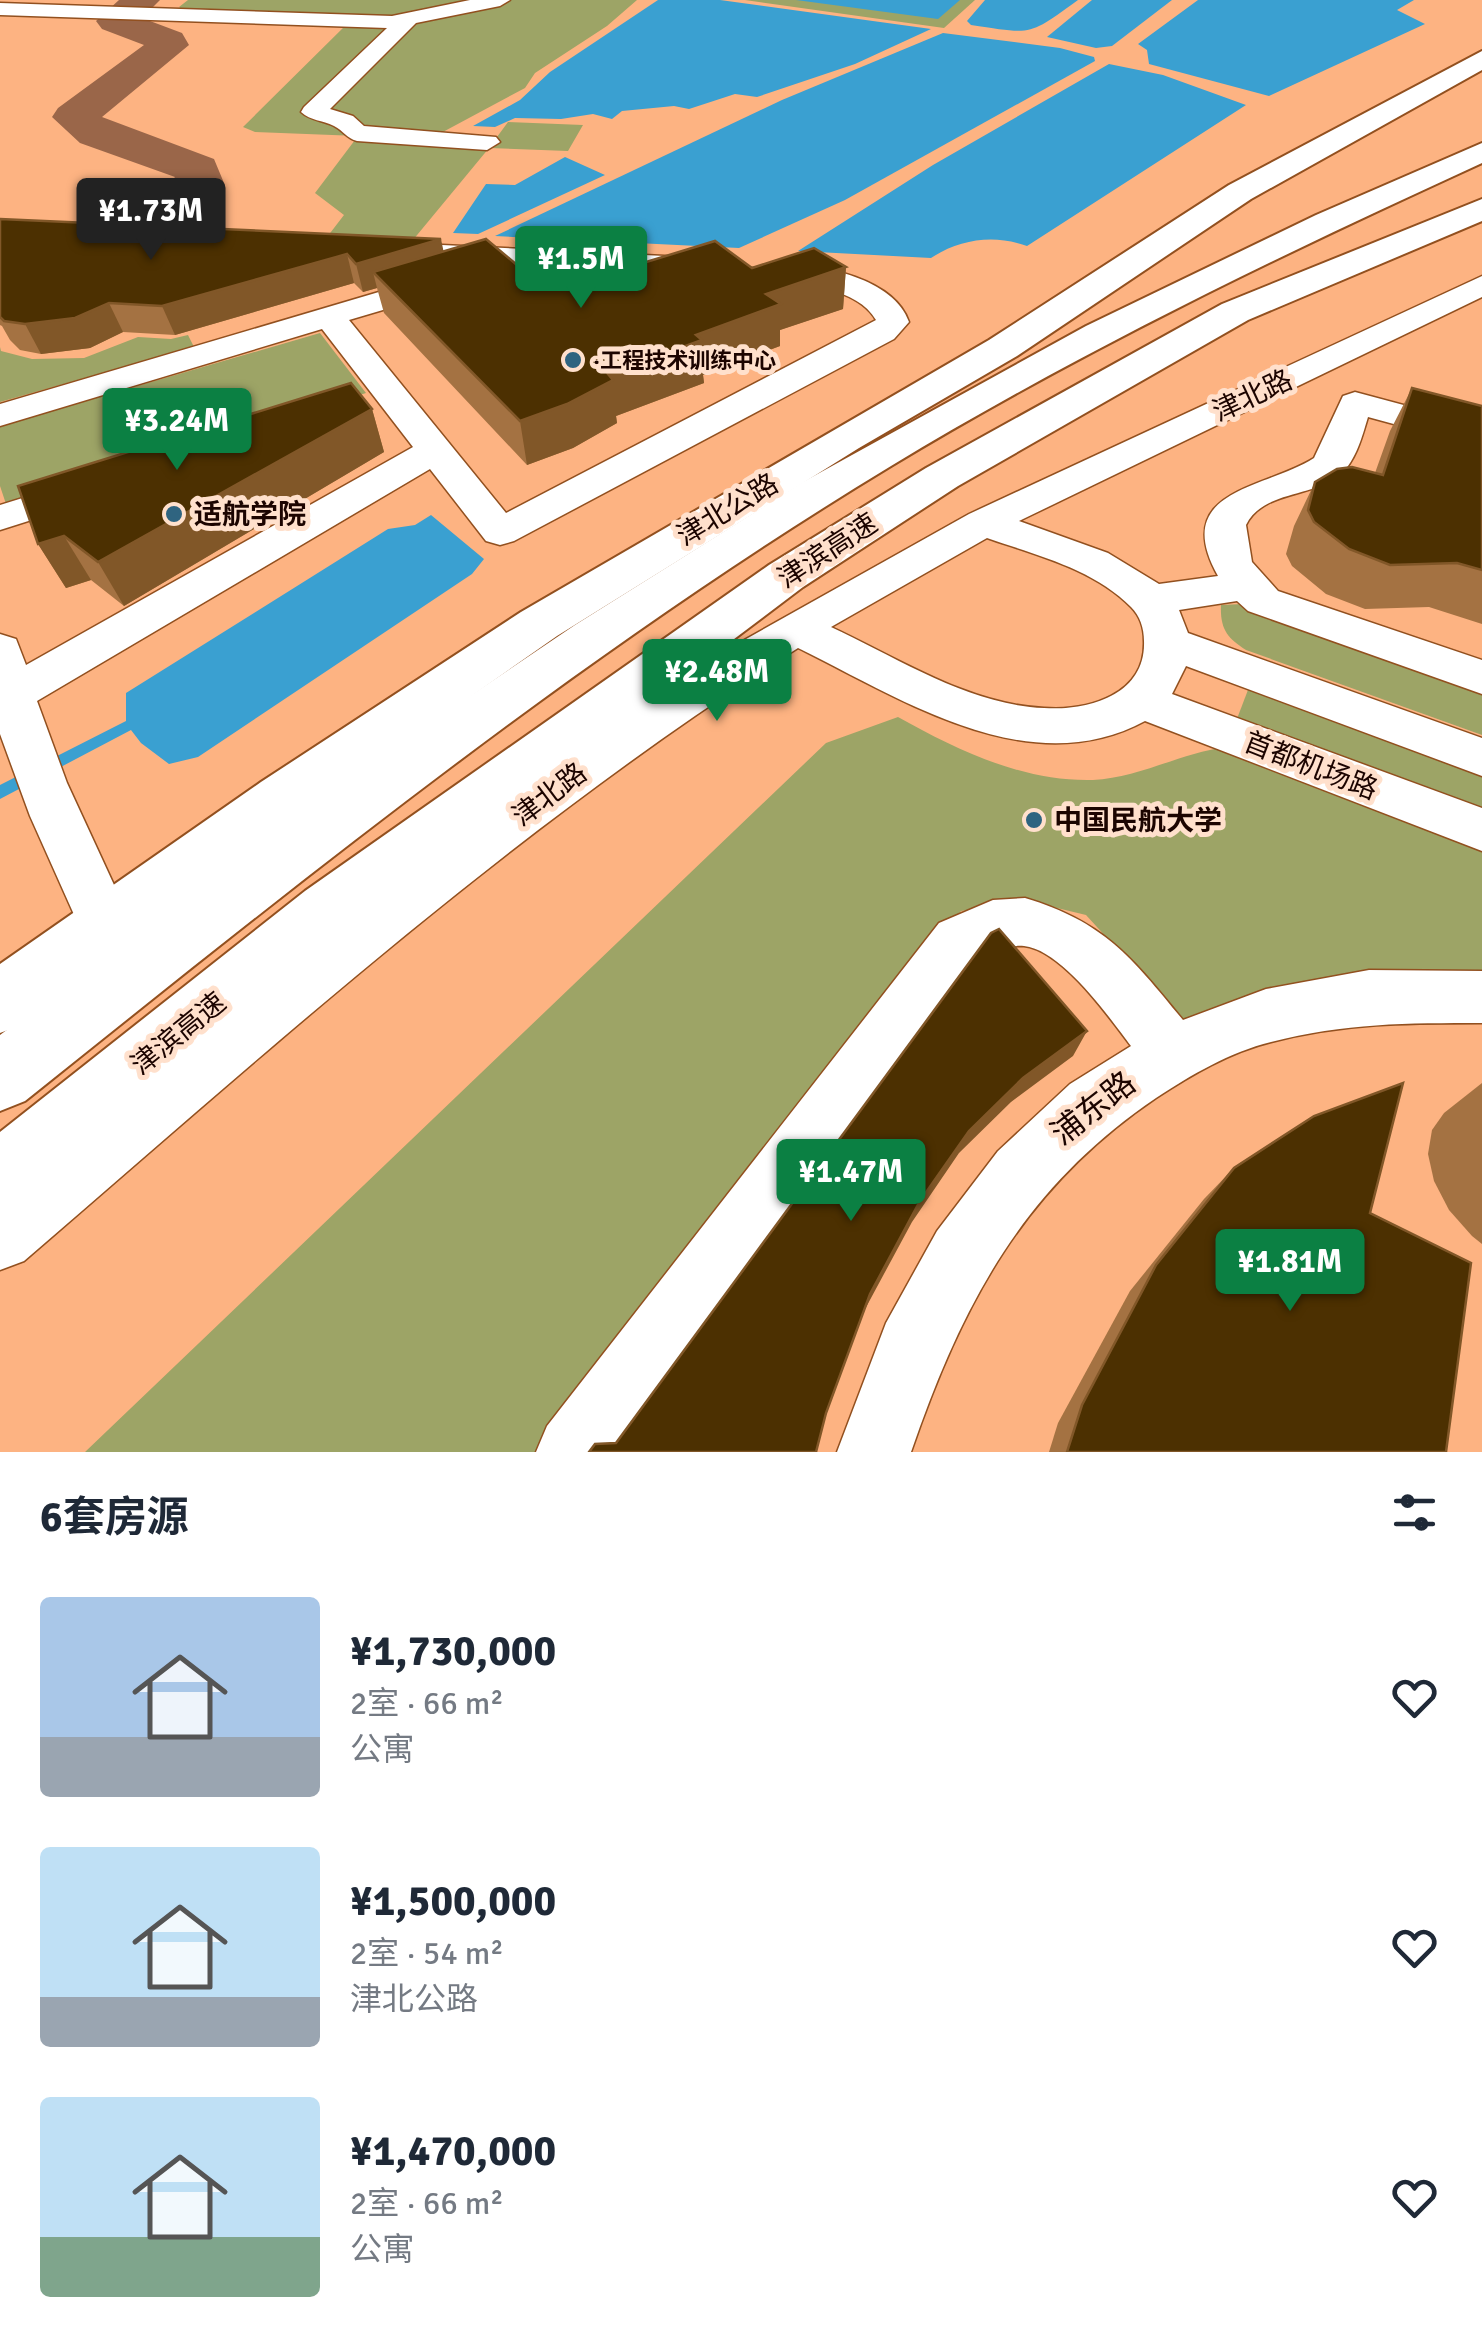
<!DOCTYPE html>
<html lang="zh">
<meta charset="utf-8">
<style>
:root{--surface:#fff;--page:#f2f2f3;--text:#1f2937;--muted:#747a83;--accent:#0b8043}
body{margin:0;font-family:Signika,"Noto Sans SC",sans-serif;background:var(--page);color:var(--text);height:100vh;display:flex;flex-direction:column;font-size:38px;white-space:nowrap}
*{box-sizing:border-box;margin:0}
p{font-size:32px;color:var(--muted)}
.icon{flex:none;width:55px;height:55px;fill:none;stroke:currentColor;stroke-width:2;stroke-linecap:round;stroke-linejoin:round}
.map{position:relative;height:1452px;overflow:hidden}
.details{display:flex;flex-direction:column;background:var(--surface);flex:1}
.details>*{flex:none}
.price{position:absolute;translate:-50% -85px;padding:0 22px;border-radius:10px;background:var(--accent);color:#fff;font-size:32px;line-height:65px;filter:drop-shadow(0 2px 5px #0008)}
.price::after{content:'';position:absolute;left:50%;top:60px;width:30px;height:22px;margin-left:-15px;background:inherit;clip-path:polygon(0 0,100% 0,50% 100%)}
.price.selected{background:#222;color:#fff}
ul{padding:0;list-style:none}
li{display:flex;align-items:center;gap:30px;height:250px;padding:0 40px}
li span{display:grid;place-items:center;flex:none;width:280px;height:200px;border-radius:10px;color:#555}
li>.icon{margin-inline-start:auto}
span .icon{width:120px;height:120px;fill:#fffc;stroke-width:1}
li b{font-size:42px}
h2{display:flex;justify-content:space-between;align-items:center;height:120px;padding:0 40px;font-size:42px}
.map>svg:first-child{display:block}
.green{fill:#9da466}
.water{fill:#3aa0d1}
.lines{fill:none;stroke-linecap:round;stroke-linejoin:round}
.taxiway{fill:#9a6649;fill-rule:evenodd}
.minor-casing{stroke:#92501f;stroke-width:3}
.major-casing{stroke:#92501f;stroke-width:4}
.highway-casing{stroke:#92501f;stroke-width:4}
.minor{fill:#fff;fill-rule:evenodd}
.major{fill:#fff;fill-rule:evenodd}
.highway{fill:#fff;fill-rule:evenodd}
.wall{fill:#a47242}
.shaded-wall{fill:#815728}
.building{fill:#4c3001;stroke:#815728;stroke-width:2.5}
.poi-dot{fill:#2f6480;stroke:#ffe0cc;stroke-width:4}
.labels{text-anchor:middle;stroke-width:10;stroke-linejoin:round;paint-order:stroke}
.far-poi-label{font-size:22px;font-weight:bold;fill:#1c0400;stroke:#ffe0cc;text-anchor:start}
.street-label{font-size:28px;fill:#1c0400;stroke:#ffe0cc}
.poi-label{font-size:28px;font-weight:bold;fill:#1c0400;stroke:#ffe0cc;text-anchor:start}
.near-street-label{font-size:32px;fill:#1c0400;stroke:#ffe0cc}
</style>
<div class="map">
<svg width="1482" height="1452" viewBox="0 0 1482 1452">
<rect width="100%" height="100%" fill="#fdb382"/>
<g class="green">
<path d="M188,0H637L607,26L535,73L525,88L441,133L497,137L508,122L583,125L568,151L489,148L408,246L324,241L344,215L315,193L358,136L255,132L243,127L346,25L185,12L179,7Z"/>
<path d="M745,0H975L944,28Z"/>
<path d="M320,333L366,393L7,507L0,486V426Z"/>
<path d="M188,335L194,347L0,402V347L1,351L32,359L84,358L138,337L171,339Z"/>
<path d="M1243,604L1482,687V735L1246,650C1227,638 1220,629 1221,605Z"/>
<path d="M1251,682L1482,765V816L1235,724Z"/>
<path d="M898,717C957,750 1023,782 1093,780C1138,778 1181,753 1226,747L1482,846V982L1183,1021L1086,915L1028,901L961,911L540,1452H85L826,743Z"/>
</g>
<g class="water">
<path d="M658,0H720L931,29L855,64L757,97L735,94L689,109L674,106L622,111L612,119L593,114L561,119L515,118L495,127L473,126L520,100L550,72Z"/>
<path d="M796,0H960L938,19Z"/>
<path d="M985,0H1078C1027,37 1033,34 971,25L967,21Z"/>
<path d="M1092,0H1172L1112,46L1096,48L1047,37Z"/>
<path d="M1198,0H1414L1397,10L1425,24L1269,96L1149,64L1147,50L1138,44Z"/>
<path d="M943,33L1060,48L1094,57L1095,61L845,200L739,248L495,236L782,100Z"/>
<path d="M1109,64L1163,75L1246,105L1027,246C994,234 960,239 931,258L798,251L933,165Z"/>
<path d="M565,157L605,175L478,234L453,233L486,184L515,185Z"/>
<path d="M431,515L484,559L472,574L198,757L169,764L141,743L131,730L0,799V785L126,721V693L388,529L415,525Z"/>
</g>
<g class="lines">
<path class="taxiway" d="M119,0H160L142,18L182,33L189,45L102,117L214,159L224,183L165,251L147,256L129,251L121,240L175,177L80,143L52,117L58,108L144,45L102,29L96,21Z"/>
<g class="minor-casing">
<g id="minor">
<path d="M470,0H510L500,6L416,23L330,109L353,116L364,126L496,137L500,142L487,150L357,141C346,138 344,131 334,126C322,120 311,121 301,112L304,107L387,28L0,15V3L392,16Z"/>
<path d="M442,245L705,258L716,261L720,267L716,273L705,276L432,260L427,254L432,248Z"/>
<path d="M782,262C823,266 894,278 909,322L894,339L514,541L500,545L486,541L430,469L37,701L67,783L126,911L118,928L99,935L80,928L30,816L0,734V634L16,639L26,665L413,447L322,329L0,426V404L443,273L454,275L458,282L454,289L349,320L506,513L876,320C857,287 804,286 771,277L767,271L771,265Z"/>
<path d="M1482,276V297L1019,521L1108,553L1159,584L1218,576C1169,489 1266,489 1314,458L1343,396L1355,392L1482,426V448L1368,417C1362,437 1356,460 1341,474C1314,498 1263,490 1246,525L1252,562L1278,591L1482,660V694L1248,611L1237,601L1179,610L1188,633L1482,738V776L1186,666L1172,694L1482,808V851L1145,721C1029,784 902,699 798,648C519,824 273,1046 24,1261L0,1270V1194L246,995L429,854L617,720L714,657L969,514ZM987,538C1036,555 1094,569 1131,607C1140,616 1144,628 1144,641C1146,695 1088,711 1044,708C969,705 898,658 831,627Z"/>
<path d="M87,478L101,482L106,490L101,498L0,530V505Z"/>
<path d="M1025,898C1105,922 1132,958 1183,1020L1266,989L1369,970L1482,971V1023C1407,1023 1345,1023 1271,1042C1230,1052 1191,1075 1156,1098C1023,1188 962,1304 911,1452H837L886,1323L937,1231L998,1151L1070,1084L1131,1046C1109,1017 1062,950 1024,946C1007,945 993,950 979,957L619,1452H536L547,1426L939,923L993,900Z"/>
</g>
</g>
<g class="major-casing">
<path id="major" d="M1482,51V70L1251,199L1017,356L859,448L557,636L303,814L24,1024L0,1033V964L261,782L521,612L989,340L1229,185Z"/>
</g>
<g class="highway-casing">
<g id="highway">
<path d="M1482,143V163C1281,255 1081,351 891,466C584,652 305,877 25,1101L0,1111V1035L353,775L575,625L803,482L1086,326L1316,215Z"/>
<path d="M1482,199V221L1248,320L958,486L803,587L349,929L26,1205L0,1216V1132L305,891L769,565L926,468L1222,304Z"/>
</g>
</g>
<use href="#minor" class="minor"/>
<use href="#major" class="major"/>
<use href="#highway" class="highway"/>
</g>
<g class="wall">
<path d="M0,219L443,252L517,265L846,267L843,309L780,330V346L703,375L704,383L616,416L617,423L573,448L527,465L384,313L377,288L363,292L354,283L175,335L123,332L90,348L41,354L20,350L10,340L2,326L0,325Z"/>
<path d="M1412,388L1482,406V624L1429,607L1365,609L1326,594L1292,566L1286,554L1294,526L1315,482L1375,473L1390,431Z"/>
<path d="M372,409L384,452L124,606L91,580L66,588L38,544Z"/>
<path d="M1482,1083V1244L1472,1236L1449,1210L1434,1181L1428,1154L1432,1130L1444,1113Z"/>
<path d="M1234,1168L1370,1213L1446,1452H1049L1058,1423L1130,1291L1204,1199Z"/>
</g>
<g class="shaded-wall">
<path d="M441,239L447,268L373,272L377,288L363,292L356,264Z"/>
<path d="M347,254L354,283L175,335L162,306Z"/>
<path d="M846,267L843,309L780,330V346L703,375L704,383L616,416L617,423L573,448L527,465L520,421L608,374L696,335L766,294Z"/>
<path d="M109,303L123,332L90,348L41,354L25,324Z"/>
<path d="M372,409L384,452L124,606L98,562Z"/>
<path d="M64,536L91,580L66,588L38,544Z"/>
<path d="M1087,1031L1073,1056L1011,1102L959,1153L912,1222L864,1311L870,1294L920,1201L969,1131L1023,1078Z"/>
</g>
<g class="building">
<path d="M0,219L441,239L356,264L347,254L162,306L109,303L75,318L25,324L4,321L0,317Z"/>
<path d="M486,239L517,265L599,240L633,266L715,241L752,268L814,248L846,267L766,294L781,304L696,335L702,340L608,374L613,380L567,404L520,421L373,272Z"/>
<path d="M351,383L372,409L98,562L64,536L38,544L18,486Z"/>
<path d="M1412,388L1482,406V570L1457,563L1390,565L1349,549L1314,522L1308,510L1315,482L1337,469L1352,467L1383,475Z"/>
<path d="M999,929L1087,1031L1023,1078L969,1131L920,1201L870,1294L826,1413L816,1452H589L595,1444L616,1443L991,933Z"/>
<path d="M1403,1083L1370,1213L1471,1263L1446,1452H1067L1082,1405L1156,1265L1234,1168L1314,1116Z"/>
</g>
<g class="poi-dot">
<circle cx="573" cy="360" r="10"/>
<circle cx="174" cy="514" r="10"/>
<circle cx="1034" cy="820" r="10"/>
</g>
<g class="labels">
<g class="far-poi-label">
<text x="593" y="368">·工程技术训练中心</text>
</g>
<g class="street-label">
<text transform="translate(1252 395) rotate(-25)" y="10">津北路</text>
<text transform="translate(727 509) rotate(-31)" y="10">津北公路</text>
<text transform="translate(827 550) rotate(-33)" y="10">津滨高速</text>
<text transform="translate(1311 765) rotate(21)" y="10">首都机场路</text>
<text transform="translate(549 794) rotate(-37)" y="10">津北路</text>
<text transform="translate(178 1033) rotate(-39)" y="10">津滨高速</text>
</g>
<g class="poi-label">
<text x="194" y="524">适航学院</text>
<text x="1054" y="830">中国民航大学</text>
</g>
<g class="near-street-label">
<text transform="translate(1093 1108) rotate(-38)" y="11">浦东路</text>
</g>
</g>
</svg>
<b class="price selected" style="left:151px;top:263px">¥1.73M</b>
<b class="price" style="left:581px;top:311px">¥1.5M</b>
<b class="price" style="left:177px;top:473px">¥3.24M</b>
<b class="price" style="left:717px;top:724px">¥2.48M</b>
<b class="price" style="left:851px;top:1224px">¥1.47M</b>
<b class="price" style="left:1290px;top:1314px">¥1.81M</b>
</div>
<section class="details">
<h2>6套房源<svg class="icon" aria-label="filters" viewBox="0 0 24 24"><path d="M4 7h16M4 17h16"/><circle cx="9" cy="7" r="2"/><circle cx="15" cy="17" r="2"/></svg></h2>
<ul>
<li><span style="background:linear-gradient(#a9c7e8 70%,#9aa5b1 0)"><svg class="icon" aria-label="home" viewBox="0 0 24 24"><path d="M3 11l9-7 9 7M6 9v11h12V9"/></svg></span><div><b>¥1,730,000</b><p>2室 · 66 m²</p><p>公寓</p></div><svg class="icon" aria-label="heart" viewBox="0 0 24 24"><path d="M12 20l-8-8c-3-5 5-10 8-4 3-6 11-1 8 4z"/></svg></li>
<li><span style="background:linear-gradient(#bfe0f5 75%,#9aa5b1 0)"><svg class="icon" aria-label="home" viewBox="0 0 24 24"><path d="M3 11l9-7 9 7M6 9v11h12V9"/></svg></span><div><b>¥1,500,000</b><p>2室 · 54 m²</p><p>津北公路</p></div><svg class="icon" aria-label="heart" viewBox="0 0 24 24"><path d="M12 20l-8-8c-3-5 5-10 8-4 3-6 11-1 8 4z"/></svg></li>
<li><span style="background:linear-gradient(#bfe0f5 70%,#7fa58c 0)"><svg class="icon" aria-label="home" viewBox="0 0 24 24"><path d="M3 11l9-7 9 7M6 9v11h12V9"/></svg></span><div><b>¥1,470,000</b><p>2室 · 66 m²</p><p>公寓</p></div><svg class="icon" aria-label="heart" viewBox="0 0 24 24"><path d="M12 20l-8-8c-3-5 5-10 8-4 3-6 11-1 8 4z"/></svg></li>
</ul>
</section>
